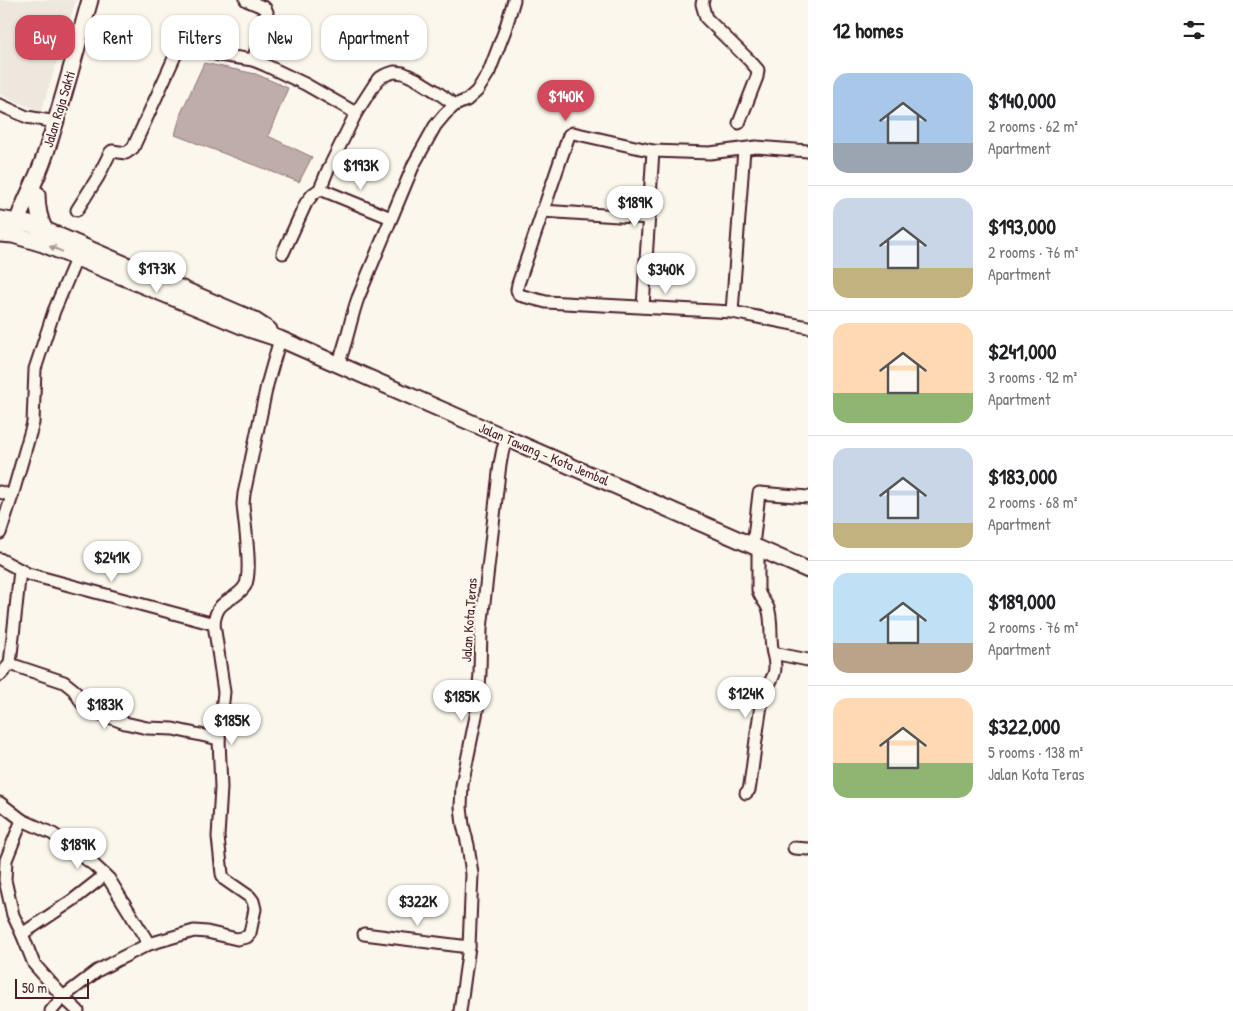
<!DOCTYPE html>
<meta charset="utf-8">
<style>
:root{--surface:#fff;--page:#f2f2f2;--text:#202124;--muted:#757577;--line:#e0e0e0;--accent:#d1495b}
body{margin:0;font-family:"Patrick Hand",sans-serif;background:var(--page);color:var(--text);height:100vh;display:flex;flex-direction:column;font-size:19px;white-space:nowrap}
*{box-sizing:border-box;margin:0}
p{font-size:16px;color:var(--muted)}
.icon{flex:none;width:28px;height:28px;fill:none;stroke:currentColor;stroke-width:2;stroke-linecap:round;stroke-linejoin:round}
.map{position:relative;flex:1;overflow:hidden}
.side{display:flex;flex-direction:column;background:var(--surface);width:425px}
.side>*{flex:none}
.top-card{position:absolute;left:15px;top:15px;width:475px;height:45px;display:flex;gap:10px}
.scale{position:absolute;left:15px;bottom:12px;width:74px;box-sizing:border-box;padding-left:5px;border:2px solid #4a1f2b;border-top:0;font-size:14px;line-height:18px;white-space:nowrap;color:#4a1f2b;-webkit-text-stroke:4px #fbf7ec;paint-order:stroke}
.price{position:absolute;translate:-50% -42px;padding:0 11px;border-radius:18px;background:#fff;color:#222;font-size:16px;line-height:32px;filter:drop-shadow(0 1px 2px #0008)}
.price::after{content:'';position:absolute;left:50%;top:30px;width:15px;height:11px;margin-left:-8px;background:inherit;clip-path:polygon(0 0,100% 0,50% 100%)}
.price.on{background:var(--accent);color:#fff}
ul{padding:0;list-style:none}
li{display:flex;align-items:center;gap:15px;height:125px;padding:0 25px}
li+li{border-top:1px solid var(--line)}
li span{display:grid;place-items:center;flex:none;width:140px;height:100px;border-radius:15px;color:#555}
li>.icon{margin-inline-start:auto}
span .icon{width:60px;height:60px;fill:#fffc;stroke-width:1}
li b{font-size:21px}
h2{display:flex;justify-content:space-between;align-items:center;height:60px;padding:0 25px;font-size:21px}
.chip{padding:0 18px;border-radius:15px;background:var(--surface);box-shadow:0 1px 4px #0004;font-size:18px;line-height:45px}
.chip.on{background:var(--accent);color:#fff}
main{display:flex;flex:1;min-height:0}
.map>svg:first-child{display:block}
.built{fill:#eee7de}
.water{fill:#bfadaa;stroke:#907477}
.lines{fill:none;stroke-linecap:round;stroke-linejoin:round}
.minor-casing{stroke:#4a1f2b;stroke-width:15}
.major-casing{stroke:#4a1f2b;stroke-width:19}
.minor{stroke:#fbf7ec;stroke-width:11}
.major{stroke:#fbf7ec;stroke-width:15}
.oneway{fill:#ab9695}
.labels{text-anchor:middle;stroke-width:4;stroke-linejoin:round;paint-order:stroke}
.street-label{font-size:14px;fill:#4a1f2b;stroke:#fbf7ec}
</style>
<main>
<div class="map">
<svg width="808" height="1011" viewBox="0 0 808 1011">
<rect width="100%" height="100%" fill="#fbf7ec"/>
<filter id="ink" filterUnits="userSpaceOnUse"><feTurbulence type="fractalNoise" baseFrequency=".02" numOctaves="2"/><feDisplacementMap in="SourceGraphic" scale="10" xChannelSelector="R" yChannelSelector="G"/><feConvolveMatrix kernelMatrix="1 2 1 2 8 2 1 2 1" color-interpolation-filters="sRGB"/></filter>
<g filter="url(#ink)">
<path class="built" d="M0,0H76L41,112L0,94Z"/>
<path class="water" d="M204,63L256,74L288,88L268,136L312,157L299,182L175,135L181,113Z"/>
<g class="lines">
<g class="minor-casing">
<g id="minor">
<path d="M246,0L265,8L267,12L266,19L253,60"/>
<path d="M703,0L702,4L706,18L750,61L758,70L757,77L739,123"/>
<path d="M0,105L27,117L56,122"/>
<path d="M808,151L756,147L710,153L653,151L573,133L569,135L518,284L517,290L519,295L546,302L732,312L808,327"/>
<path d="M320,189L391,218"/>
<path d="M77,210L98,177L110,153L112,151L126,153L133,148L175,56L179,50L184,47H190L219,55L253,60L265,65L305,84L356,113"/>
<path d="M542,211L649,218"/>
<path d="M283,253L306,203L313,194L320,189L327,172L356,113L378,79L385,75L394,72L403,73L416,79L437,92L455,105"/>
<path d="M643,307L653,151"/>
<path d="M732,312L744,149"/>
<path d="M338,364C347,343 350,320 358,298L414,164L435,126L445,114L455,105L467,100L477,91L489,72L505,30L514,0"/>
<path d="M0,492L12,496"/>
<path d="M0,533L12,496L33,423L35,369L54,311L77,257"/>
<path d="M753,546L759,493L808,497"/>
<path d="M758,548V590C760,598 765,601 768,608C773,621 769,639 773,653L808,660"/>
<path d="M0,559L28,574L214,624"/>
<path d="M10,664L20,570"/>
<path d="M0,675L10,664L64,682L74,690L82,703L94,711L125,723L147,728L173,729L219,739"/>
<path d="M746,793L749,790L750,785C754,757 757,728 762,700C767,679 780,680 773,653"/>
<path d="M0,803L22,820L53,834L94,865L109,879L149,944"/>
<path d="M22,820L6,860L5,880L13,915L22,934L34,964L63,997L78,1011"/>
<path d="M794,848L808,849"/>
<path d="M22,934L73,900L105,875"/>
<path d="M364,934L469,947"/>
<path d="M51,1011L63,997L97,971L119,959L149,944L194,931L207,932L237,939L247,937L250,933L255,909L253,901L250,897L224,879L222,874L218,837L221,788L219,739L224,692L214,624C217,597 234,603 245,586C253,572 244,521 243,504L244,494L267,385L280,339"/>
<path d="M460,1011L469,947L472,874L468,845L463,825L461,807L462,785L477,711L480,673L481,629L500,464L503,449L507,439"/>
</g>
</g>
<g class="major-casing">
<g id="major">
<path d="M37,194C37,207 39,219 45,230"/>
<path d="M0,219L29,224L45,230L252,319L269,330"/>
<path d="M15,229C22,204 36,182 44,158C62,106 75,53 90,0"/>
<path d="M0,234L13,235L43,244L249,329L280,339C456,416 632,493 808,570"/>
</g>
</g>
<use href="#minor" class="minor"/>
<use href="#major" class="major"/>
</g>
<defs><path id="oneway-solid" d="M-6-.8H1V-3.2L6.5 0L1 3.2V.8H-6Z" transform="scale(1.25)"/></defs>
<use class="oneway" href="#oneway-solid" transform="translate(56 249) rotate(-158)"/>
</g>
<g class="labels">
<g class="street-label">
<text transform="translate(59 109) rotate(-73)" y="5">Jalan Raja Sakti</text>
<text transform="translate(544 454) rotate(23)" y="5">Jalan Tawang - Kota Jembal</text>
<text transform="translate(469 620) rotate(-86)" y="5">Jalan Kota Teras</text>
</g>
</g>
</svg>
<div class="scale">50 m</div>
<b class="price on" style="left:566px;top:122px">$140K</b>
<b class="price" style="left:361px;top:191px">$193K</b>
<b class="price" style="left:635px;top:228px">$189K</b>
<b class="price" style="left:157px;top:294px">$173K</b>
<b class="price" style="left:666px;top:295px">$340K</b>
<b class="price" style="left:112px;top:583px">$241K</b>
<b class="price" style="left:746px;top:719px">$124K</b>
<b class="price" style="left:462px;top:722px">$185K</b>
<b class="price" style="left:105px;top:730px">$183K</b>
<b class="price" style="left:232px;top:746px">$185K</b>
<b class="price" style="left:78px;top:870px">$189K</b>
<b class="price" style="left:418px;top:927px">$322K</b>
<div class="top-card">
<a class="chip on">Buy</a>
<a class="chip">Rent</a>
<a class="chip">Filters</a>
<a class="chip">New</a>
<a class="chip">Apartment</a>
</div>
</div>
<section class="side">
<h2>12 homes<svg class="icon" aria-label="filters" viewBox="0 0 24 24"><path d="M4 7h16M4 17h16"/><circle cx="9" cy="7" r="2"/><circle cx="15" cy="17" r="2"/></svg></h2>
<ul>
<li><span style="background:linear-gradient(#a9c7e8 70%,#9aa5b1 0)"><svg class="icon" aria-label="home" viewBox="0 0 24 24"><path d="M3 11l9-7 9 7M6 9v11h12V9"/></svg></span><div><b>$140,000</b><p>2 rooms · 62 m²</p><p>Apartment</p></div></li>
<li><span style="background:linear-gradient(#c9d6e8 70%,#c2b280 0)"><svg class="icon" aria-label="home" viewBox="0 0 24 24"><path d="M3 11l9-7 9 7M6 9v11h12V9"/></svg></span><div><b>$193,000</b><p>2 rooms · 76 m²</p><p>Apartment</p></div></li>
<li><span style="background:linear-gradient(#ffd9b3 70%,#8fb573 0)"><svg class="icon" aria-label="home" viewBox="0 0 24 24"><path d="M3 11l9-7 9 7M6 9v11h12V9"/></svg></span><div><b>$241,000</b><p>3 rooms · 92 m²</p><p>Apartment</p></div></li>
<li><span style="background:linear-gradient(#c9d6e8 75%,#c2b280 0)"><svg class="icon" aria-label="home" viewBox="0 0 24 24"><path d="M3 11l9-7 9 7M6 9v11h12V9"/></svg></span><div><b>$183,000</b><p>2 rooms · 68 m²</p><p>Apartment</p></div></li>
<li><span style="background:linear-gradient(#bfe0f5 70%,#b9a48a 0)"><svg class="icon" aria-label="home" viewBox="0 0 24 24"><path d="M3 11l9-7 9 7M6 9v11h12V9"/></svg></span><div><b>$189,000</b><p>2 rooms · 76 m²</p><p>Apartment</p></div></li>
<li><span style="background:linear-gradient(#ffd9b3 65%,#8fb573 0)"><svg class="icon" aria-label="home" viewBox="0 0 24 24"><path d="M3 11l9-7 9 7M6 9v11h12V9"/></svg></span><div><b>$322,000</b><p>5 rooms · 138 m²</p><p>Jalan Kota Teras</p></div></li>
</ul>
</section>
</main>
